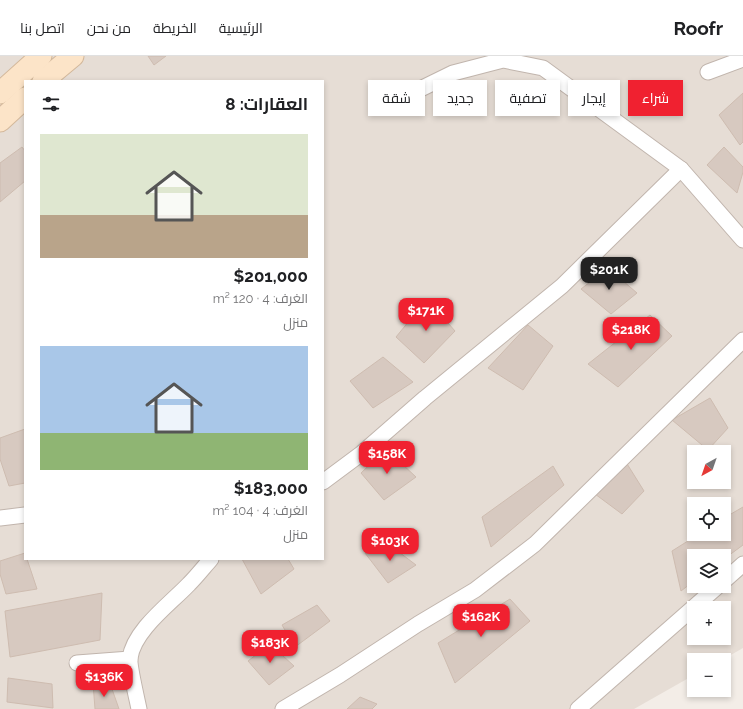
<!DOCTYPE html>
<html lang="ar">
<meta charset="utf-8">
<style>
:root{--surface:#fff;--page:#f2f2f2;--text:#202124;--muted:#757577;--line:#e0e0e0;--accent:#f02130}
body{margin:0;font-family:Raleway,Cairo,sans-serif;background:var(--page);color:var(--text);direction:rtl;height:100vh;display:flex;flex-direction:column;font-size:15px;white-space:nowrap}
*{box-sizing:border-box;margin:0}
p{font-size:13px;color:var(--muted)}
.icon{flex:none;width:22px;height:22px;fill:none;stroke:currentColor;stroke-width:2;stroke-linecap:round;stroke-linejoin:round}
.map{position:relative;flex:1;overflow:hidden;direction:ltr}
.sheet{position:absolute;left:24px;top:24px;width:300px;height:480px;display:flex;flex-direction:column;background:var(--surface);border-radius:0px;box-shadow:0 2px 6px #0003;direction:rtl}
.sheet>*{flex:none}
.hud{position:absolute;left:336px;top:24px;width:347px;height:36px;direction:rtl;display:flex;gap:8px}
.needle{width:26px;rotate:220deg}
.controls{position:absolute;left:687px;top:389px;display:grid;gap:8px}
.controls a{display:grid;place-items:center;width:44px;height:44px;border-radius:0px;background:var(--surface);box-shadow:0 2px 6px #0003;font-size:20px}
.price{position:absolute;translate:-50% -34px;padding:0 9px;border-radius:8px;background:var(--accent);color:#fff;font-size:13px;line-height:26px;filter:drop-shadow(0 1px 2px #0008)}
.price::after{content:'';position:absolute;left:50%;top:24px;width:12px;height:9px;margin-left:-6px;background:inherit;clip-path:polygon(0 0,100% 0,50% 100%)}
.price.active{background:#222;color:#fff}
ul{padding:0;list-style:none}
li{display:grid;align-content:center;gap:8px;height:212px;padding:0 16px}
li span{display:grid;place-items:center;height:124px;border-radius:0px;color:#555}
li>.icon{margin-inline-start:auto}
span .icon{width:72px;height:72px;fill:#fffc;stroke-width:1}
li b{font-size:17px}
h2{display:flex;justify-content:space-between;align-items:center;height:48px;padding:0 16px;font-size:17px}
.chip{padding:0 14px;border-radius:0px;background:var(--surface);box-shadow:0 2px 6px #0003;font-size:14px;line-height:36px}
.chip.active{background:var(--accent);color:#fff}
header{display:flex;align-items:center;gap:24px;box-sizing:border-box;height:56px;padding:0 20px;background:var(--surface);border-bottom:1px solid var(--line)}
header strong{font-size:19px}
nav{display:flex;gap:22px;margin-inline-start:auto;font-size:14px}
.map>svg:first-child{display:block}
.residential{fill:#e6ddd5;fill-rule:evenodd}
.building{fill:#d7c9c0;stroke:#cebcb0}
.lines{fill:none;stroke-linecap:round;stroke-linejoin:round}
.minor-casing{stroke:#c1b5ad;stroke-width:17}
.secondary-casing{stroke:#d3b89b;stroke-width:23}
.minor{stroke:#fff;stroke-width:15}
.secondary{stroke:#fce4c8;stroke-width:21}
</style>
<header>
<strong>Roofr</strong>
<nav><a>الرئيسية</a><a>الخريطة</a><a>من نحن</a><a>اتصل بنا</a></nav>
</header>
<div class="map">
<svg width="743" height="653" viewBox="0 0 743 653">
<rect width="100%" height="100%" fill="#f3ede7"/>
<path class="residential" d="M0,0H743V592L722,604H694V619L634,653H0ZM25,25H323V503H25ZM694,396H724V426H694ZM694,448H724V478H694ZM694,500H724V530H694ZM694,552H724V582H694Z"/>
<g class="building">
<path d="M148,0H166L154,9Z"/>
<path d="M743,37V86L740,89L719,59Z"/>
<path d="M22,91L25,95V125L0,146V107Z"/>
<path d="M724,91L743,111V116L737,137L707,109Z"/>
<path d="M608,212L637,237L611,258L581,233Z"/>
<path d="M427,243L455,275L424,307L396,281Z"/>
<path d="M650,259L672,280L618,331L588,308Z"/>
<path d="M528,269L553,290L523,334L488,312Z"/>
<path d="M383,301L413,326L373,352L350,325Z"/>
<path d="M710,342L728,372L708,394L672,364Z"/>
<path d="M25,373V427L9,430L0,403V382Z"/>
<path d="M386,393L416,421L384,444L361,417Z"/>
<path d="M624,403L644,435L622,458L595,438Z"/>
<path d="M553,410L564,429L491,491L482,461Z"/>
<path d="M743,451V489L724,503V500H694V525L681,535L672,495L699,478H724V462Z"/>
<path d="M387,487L416,509L388,527L365,497Z"/>
<path d="M25,497V503H27L37,533L6,538L0,518V505Z"/>
<path d="M242,503H288L294,513L261,538Z"/>
<path d="M102,537L100,584L10,601L5,555Z"/>
<path d="M510,543L530,565L455,627L438,587Z"/>
<path d="M317,549L330,565L295,591L282,569Z"/>
<path d="M270,588L294,610L269,629L248,605Z"/>
<path d="M8,622L52,628L53,652L7,646Z"/>
<path d="M93,627L112,633L119,653H95Z"/>
<path d="M360,641L377,648L372,653H347Z"/>
</g>
<g class="lines">
<g class="minor-casing">
<g id="minor">
<path d="M708,16L743,3"/>
<path d="M400,43L453,17L503,4L543,12L681,113L743,184"/>
<path d="M323,426L362,397L425,342L562,230L681,113"/>
<path d="M0,462L25,459"/>
<path d="M724,525L743,508"/>
<path d="M77,607L130,603"/>
<path d="M139,653C137,643 129,610 130,602C134,574 170,548 189,528C197,520 204,511 211,503"/>
<path d="M283,653L340,619L418,568L475,534L535,488L743,284"/>
<path d="M578,653L718,530"/>
</g>
</g>
<g class="secondary-casing">
<g id="secondary">
<path d="M43,25L73,0"/>
<path d="M0,37L41,0"/>
<path d="M0,65L25,42"/>
</g>
</g>
<use href="#minor" class="minor"/>
<use href="#secondary" class="secondary"/>
</g>
</svg>
<div class="controls">
<a><svg class="needle" viewBox="-14 -14 28 28"><path d="M0-13l5 13h-10z" fill="#e53935"/><path d="M0 13l5-13h-10z" fill="#757577"/></svg></a>
<a><svg class="icon" aria-label="locate" viewBox="0 0 24 24"><circle cx="12" cy="12" r="6"/><path d="M12 2v4M12 18v4M2 12h4M18 12h4"/></svg></a>
<a><svg class="icon" aria-label="layers" viewBox="0 0 24 24"><path d="M12 4l9 5-9 5-9-5zM3 14l9 5 9-5"/></svg></a>
<a>+</a>
<a>−</a>
</div>
<b class="price active" style="left:609px;top:235px">$201K</b>
<b class="price" style="left:426px;top:276px">$171K</b>
<b class="price" style="left:631px;top:295px">$218K</b>
<b class="price" style="left:387px;top:419px">$158K</b>
<b class="price" style="left:390px;top:506px">$103K</b>
<b class="price" style="left:481px;top:582px">$162K</b>
<b class="price" style="left:270px;top:608px">$183K</b>
<b class="price" style="left:104px;top:642px">$136K</b>
<div class="hud">
<a class="chip active">شراء</a>
<a class="chip">إيجار</a>
<a class="chip">تصفية</a>
<a class="chip">جديد</a>
<a class="chip">شقة</a>
</div>
<section class="sheet">
<h2>العقارات: 8<svg class="icon" aria-label="filters" viewBox="0 0 24 24"><path d="M4 7h16M4 17h16"/><circle cx="9" cy="7" r="2"/><circle cx="15" cy="17" r="2"/></svg></h2>
<ul>
<li><span style="background:linear-gradient(#dfe7d0 65%,#b9a48a 0)"><svg class="icon" aria-label="home" viewBox="0 0 24 24"><path d="M3 11l9-7 9 7M6 9v11h12V9"/></svg></span><div><b>$201,000</b><p>الغرف: 4 · 120 m²</p><p>منزل</p></div></li>
<li><span style="background:linear-gradient(#a9c7e8 70%,#8fb573 0)"><svg class="icon" aria-label="home" viewBox="0 0 24 24"><path d="M3 11l9-7 9 7M6 9v11h12V9"/></svg></span><div><b>$183,000</b><p>الغرف: 4 · 104 m²</p><p>منزل</p></div></li>
</ul>
</section>
</div>
